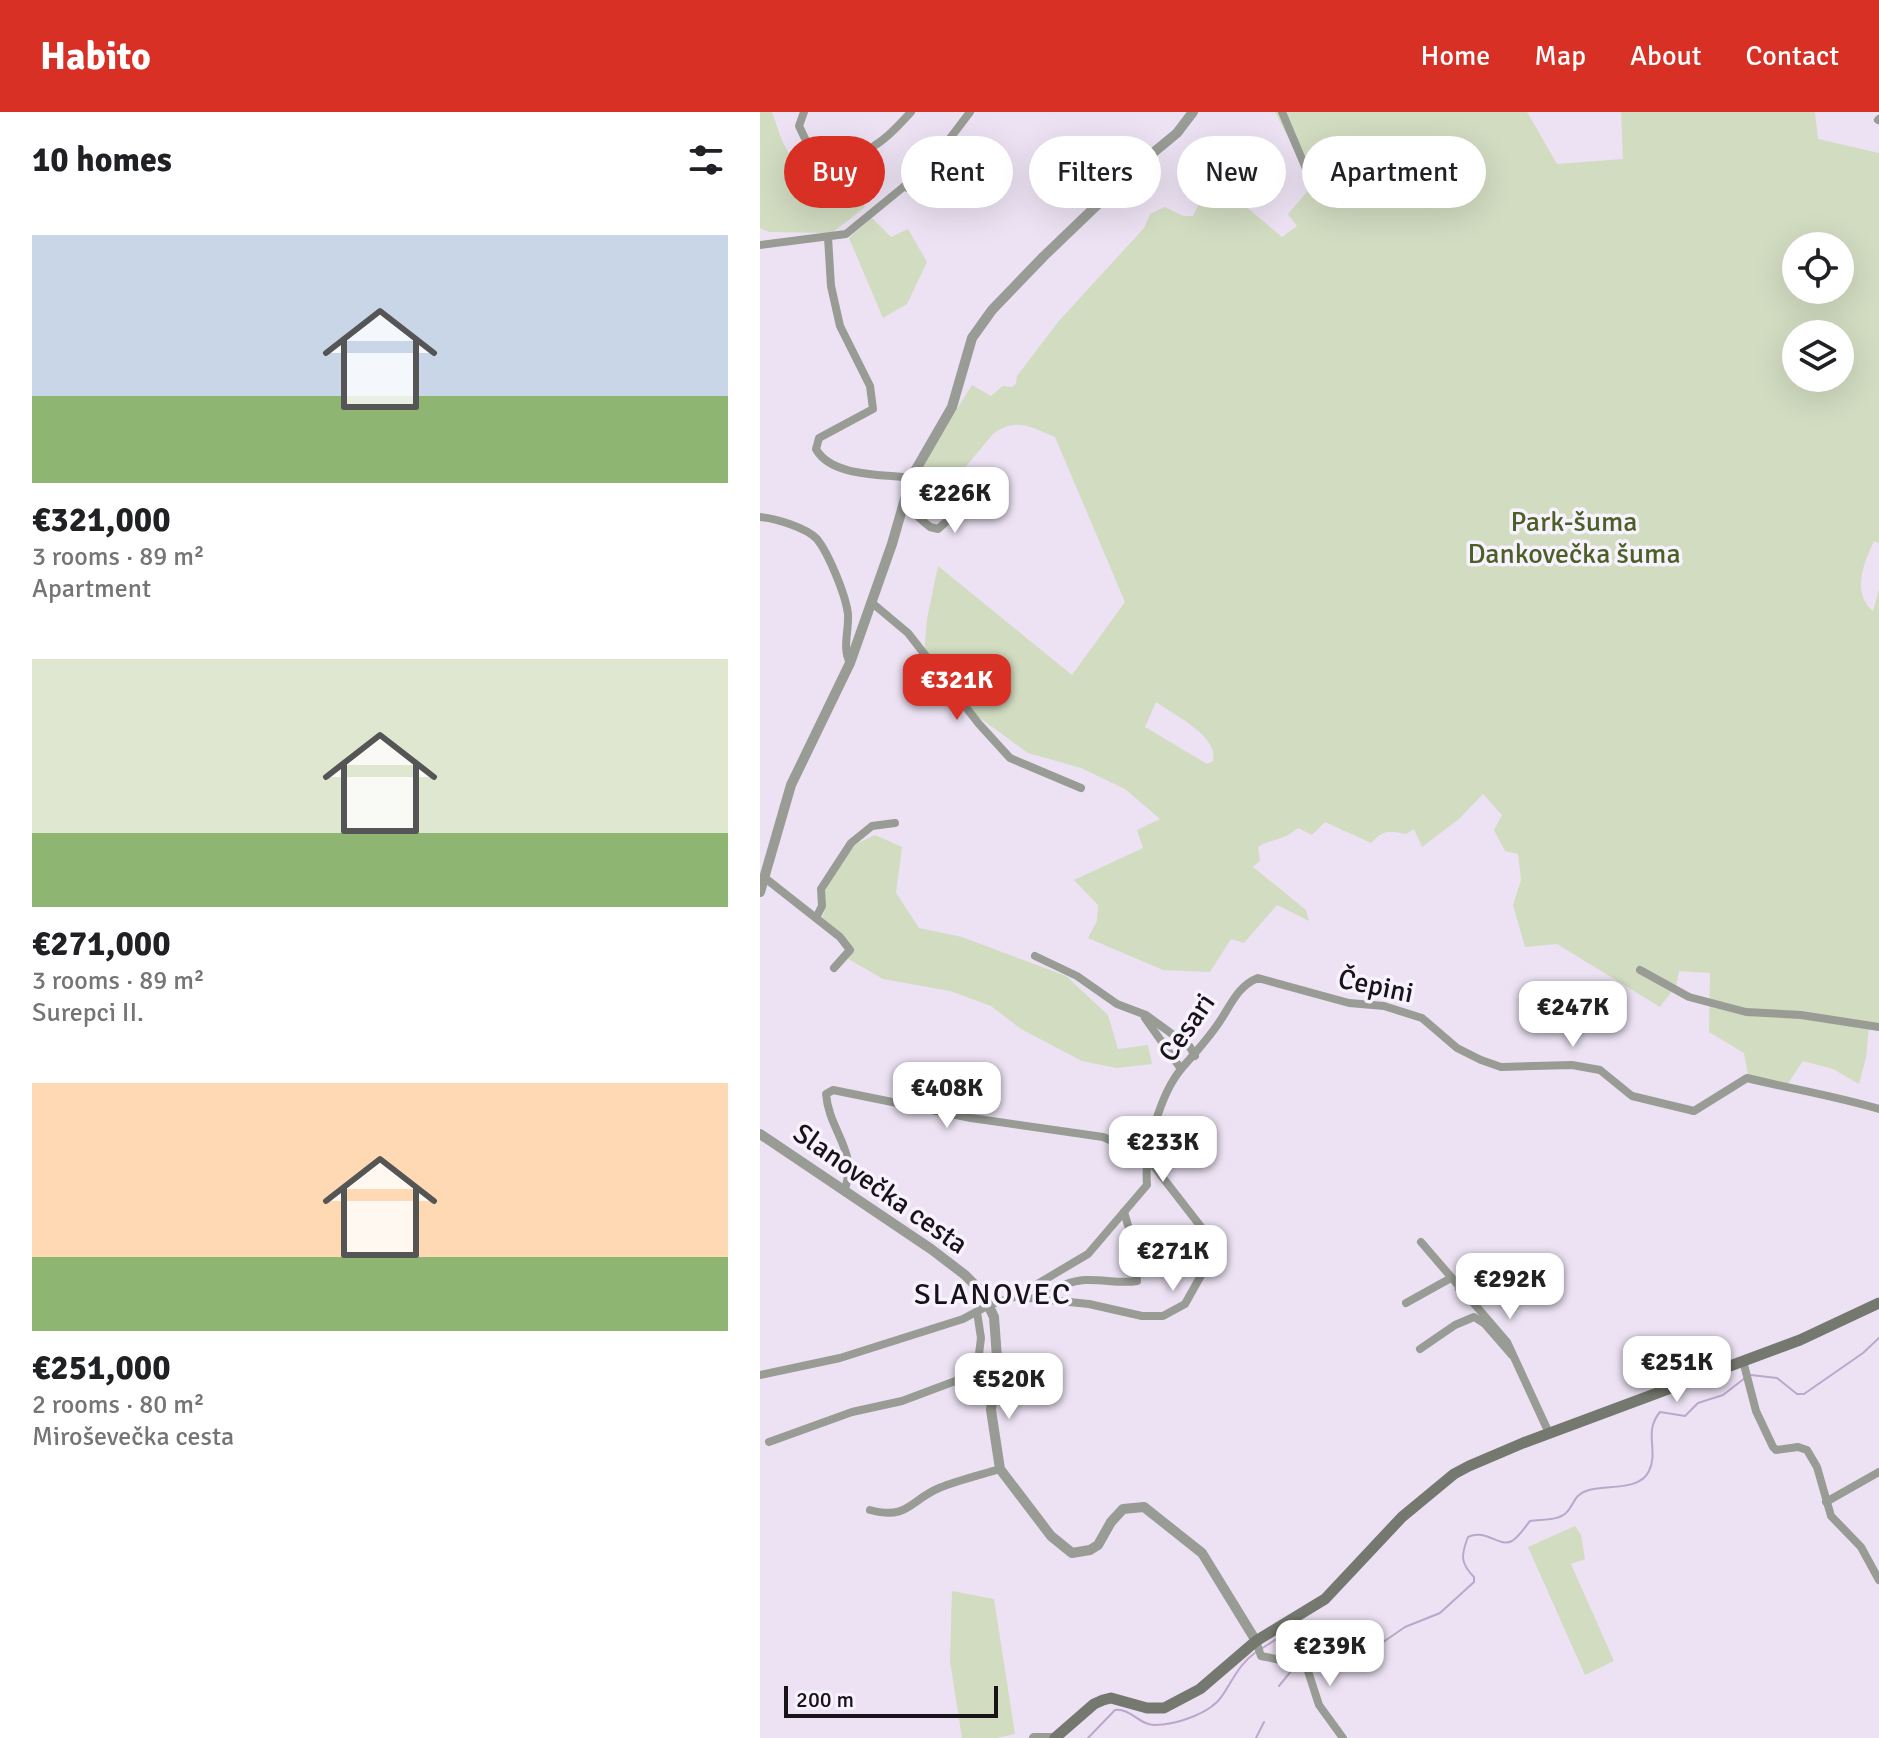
<!DOCTYPE html>
<meta charset="utf-8">
<style>
:root{--surface:#fff;--page:#f2f2f2;--text:#202124;--muted:#757577;--accent:#d93025}
body{margin:0;font-family:Signika,sans-serif;background:var(--page);color:var(--text);height:100vh;display:flex;flex-direction:column;font-size:30px;white-space:nowrap}
*{box-sizing:border-box;margin:0}
p{font-size:26px;color:var(--muted)}
.icon{flex:none;width:44px;height:44px;fill:none;stroke:currentColor;stroke-width:2;stroke-linecap:round;stroke-linejoin:round}
.map{position:relative;flex:1;overflow:hidden}
.side{display:flex;flex-direction:column;background:var(--surface);width:760px}
.side>*{flex:none}
.hud{position:absolute;left:24px;top:24px;width:760px;height:72px;display:flex;gap:16px}
.fabs{position:absolute;left:1022px;top:120px;display:grid;gap:16px}
.fabs a{display:grid;place-items:center;width:72px;height:72px;border-radius:50%;background:var(--surface);box-shadow:0 8px 32px #0002;font-size:40px}
.scale{position:absolute;left:24px;bottom:20px;width:214px;box-sizing:border-box;padding-left:8px;border:4px solid #171319;border-top:0;font-size:22px;line-height:28px;white-space:nowrap;color:#171319;-webkit-text-stroke:6px #f8f1fe;paint-order:stroke}
.price{position:absolute;translate:-50% -68px;padding:0 18px;border-radius:16px;background:#fff;color:#222;font-size:26px;line-height:52px;filter:drop-shadow(0 2px 4px #0008)}
.price::after{content:'';position:absolute;left:50%;top:48px;width:24px;height:18px;margin-left:-12px;background:inherit;clip-path:polygon(0 0,100% 0,50% 100%)}
.price.current{background:var(--accent);color:#fff}
ul{padding:0;list-style:none}
li{display:grid;align-content:center;gap:16px;height:424px;padding:0 32px}
li span{display:grid;place-items:center;height:248px;border-radius:0px;color:#555}
li>.icon{margin-inline-start:auto}
span .icon{width:144px;height:144px;fill:#fffc;stroke-width:1}
li b{font-size:34px}
h2{display:flex;justify-content:space-between;align-items:center;height:96px;padding:0 32px;font-size:34px}
.tag{padding:0 28px;border-radius:36px;background:var(--surface);box-shadow:0 8px 32px #0002;font-size:28px;line-height:72px}
.tag.current{background:var(--accent);color:#fff}
header{display:flex;align-items:center;gap:48px;box-sizing:border-box;height:112px;padding:0 40px;background:var(--accent);color:#fff}
header strong{font-size:38px}
nav{display:flex;gap:44px;margin-inline-start:auto;font-size:28px}
main{display:flex;flex:1;min-height:0}
.map>svg:first-child{display:block}
.green{fill:#d1dcc1;fill-rule:evenodd}
.lines{fill:none;stroke-linecap:round;stroke-linejoin:round}
.stream{stroke:#bca7cc;stroke-width:2}
.minor{stroke:#999c95;stroke-width:8}
.tertiary{stroke:#999c95;stroke-width:10}
.secondary{stroke:#74786e;stroke-width:11}
.labels{text-anchor:middle;stroke-width:7;stroke-linejoin:round;paint-order:stroke}
.park-label{font-size:28px;fill:#4b6026;stroke:#f8f1fe}
.street-label{font-size:28px;fill:#171319;stroke:#f8f1fe}
.neighbourhood-label{font-size:30px;letter-spacing:2px;fill:#171319;stroke:#f8f1fe}
</style>
<header>
<strong>Habito</strong>
<nav><a>Home</a><a>Map</a><a>About</a><a>Contact</a></nav>
</header>
<main>
<section class="side">
<h2>10 homes<svg class="icon" aria-label="filters" viewBox="0 0 24 24"><path d="M4 7h16M4 17h16"/><circle cx="9" cy="7" r="2"/><circle cx="15" cy="17" r="2"/></svg></h2>
<ul>
<li><span style="background:linear-gradient(#c9d6e8 65%,#8fb573 0)"><svg class="icon" aria-label="home" viewBox="0 0 24 24"><path d="M3 11l9-7 9 7M6 9v11h12V9"/></svg></span><div><b>€321,000</b><p>3 rooms · 89 m²</p><p>Apartment</p></div></li>
<li><span style="background:linear-gradient(#dfe7d0 70%,#8fb573 0)"><svg class="icon" aria-label="home" viewBox="0 0 24 24"><path d="M3 11l9-7 9 7M6 9v11h12V9"/></svg></span><div><b>€271,000</b><p>3 rooms · 89 m²</p><p>Surepci II.</p></div></li>
<li><span style="background:linear-gradient(#ffd9b3 70%,#8fb573 0)"><svg class="icon" aria-label="home" viewBox="0 0 24 24"><path d="M3 11l9-7 9 7M6 9v11h12V9"/></svg></span><div><b>€251,000</b><p>2 rooms · 80 m²</p><p>Miroševečka cesta</p></div></li>
</ul>
</section>
<div class="map">
<svg width="1119" height="1626" viewBox="0 0 1119 1626">
<rect width="100%" height="100%" fill="#ece2f3"/>
<g class="green">
<path d="M0,0H12L22,29L32,47L51,42C71,55 81,59 103,49L113,72L98,81L105,95L72,121L9,120L0,116Z"/>
<path d="M515,0H767L797,52L863,47L861,0H1055L1058,27L1119,41V431L1114,429C1104,450 1091,481 1113,499L1119,478V911L1109,914L1106,946L1099,972L1073,957L1043,949L1027,973L988,963L984,941L949,920L950,861L919,859L916,874L900,895L797,832L765,835L753,793L761,768L758,742L745,739L734,718L742,703L723,682L699,707L662,735L654,717L646,722C629,718 623,718 611,731L565,710L552,723L538,716C521,730 515,725 498,735L500,749L493,755L546,798L549,809L517,793L484,831L471,827L450,860L403,858L328,826L337,809L338,793L314,768L383,736L377,718L400,707L365,677L321,656L268,641L209,598L163,555L167,507L178,454L312,563L365,490L295,325C271,315 256,305 233,322L171,396L164,397L150,390L161,354L212,273L231,284L243,274L252,275L256,272L257,264L298,210L384,116L390,102L405,95L423,104H433L442,86L440,62L490,98L522,125L537,114L528,102L557,68L543,55ZM1036,134H1080V178H1036ZM1036,222H1080V266H1036ZM396,590C414,603 459,624 453,649L447,652L385,615Z"/>
<path d="M112,106L131,125L148,117L167,150L147,192L123,206L89,126Z"/>
<path d="M115,723L142,735L136,781L159,816L202,825L306,864L348,903L358,937L388,933L392,952L357,956L322,949L261,917L231,894L190,879L123,867L85,845L94,839L84,823L62,807L65,797V779L77,755L94,733Z"/>
<path d="M815,1414L821,1423L825,1447L811,1452L854,1549L825,1563L768,1435Z"/>
<path d="M192,1479L234,1487L255,1622L236,1626H202L190,1549Z"/>
</g>
<g class="lines">
<g class="stream">
<path d="M991,1263L1017,1266L1037,1282H1044L1103,1241L1119,1226"/>
<path d="M501,1537L540,1512L549,1511L608,1535H616L645,1515L680,1501L714,1470V1465C700,1451 701,1443 708,1425C726,1416 739,1436 752,1429C759,1425 765,1415 770,1409C782,1407 797,1409 806,1401C814,1393 814,1383 826,1379C845,1372 879,1380 889,1359C899,1339 883,1320 900,1300L925,1304L938,1291L963,1283L985,1266"/>
<path d="M539,1548L541,1540L567,1519"/>
<path d="M519,1574L536,1553"/>
<path d="M328,1626L355,1598C371,1596 379,1613 394,1613C415,1613 450,1602 462,1584C473,1568 479,1552 496,1540"/>
<path d="M496,1626L504,1610"/>
</g>
<g class="minor">
<path d="M44,0L39,14L50,37C97,55 120,34 151,0"/>
<path d="M522,0L547,59"/>
<path d="M1118,8L1119,7"/>
<path d="M147,76L199,58L209,67"/>
<path d="M68,125L71,174L80,214L110,274L113,297L59,326L56,337C71,365 123,362 151,366"/>
<path d="M0,133L86,122L169,54L210,0"/>
<path d="M144,393L170,415L178,417L239,362"/>
<path d="M0,405C15,406 47,416 57,427C69,442 86,484 88,502C89,520 82,535 90,551"/>
<path d="M111,490L148,521L219,612L250,646L321,676"/>
<path d="M5,766L80,825L90,838L74,856"/>
<path d="M56,806L62,794L61,777L91,731L112,714L135,711"/>
<path d="M275,844L317,864L357,892L386,903L430,935L435,944"/>
<path d="M880,858L929,885L986,900L1041,903L1119,915"/>
<path d="M385,906L421,957"/>
<path d="M84,1079C100,1040 69,1020 66,982L73,978L211,1006L343,1025L386,1044L459,1138L448,1151L425,1192L403,1204H382L329,1192L259,1185"/>
<path d="M661,1130L747,1230L789,1321"/>
<path d="M699,1177C724,1165 774,1182 795,1161L796,1149"/>
<path d="M275,1186C291,1179 307,1169 325,1168C343,1167 360,1172 377,1169L373,1130L364,1100"/>
<path d="M646,1191L691,1166"/>
<path d="M660,1237L695,1213L714,1205L725,1212L752,1243"/>
<path d="M983,1249L996,1299L1013,1335L1016,1338L1038,1335L1047,1338L1057,1355L1071,1404L1101,1435L1119,1468"/>
<path d="M0,1263L80,1246L203,1207L229,1193L257,1184L328,1142L387,1073C384,1039 400,982 422,956C435,941 447,928 458,912C470,895 477,874 498,866L589,891L624,894L662,906L697,936L721,948L741,955L812,953L840,958L872,984L934,999L987,966C1032,977 1075,984 1119,997"/>
<path d="M9,1330L92,1300L142,1289L198,1268L218,1250L221,1226L217,1200"/>
<path d="M1066,1390L1119,1360"/>
<path d="M110,1398C148,1408 149,1389 179,1376C198,1368 220,1363 240,1357"/>
<path d="M496,1529L501,1544L546,1553L559,1593L583,1626"/>
</g>
<g class="tertiary">
<path d="M0,780L31,673L90,551L132,432L151,366L192,295L212,226L232,198L284,144L382,50L417,21L433,0"/>
<path d="M0,1022L171,1137L205,1163L222,1180L234,1205L237,1246L231,1298L240,1357L291,1424L312,1441L330,1438L338,1433L351,1410L363,1397L384,1395L442,1441L496,1529"/>
<path d="M274,1626H295"/>
</g>
<path class="secondary" d="M295,1626L334,1592L343,1588L351,1586L387,1596H404L440,1577L496,1529L565,1487L642,1405L694,1362L709,1354L763,1331L1040,1228L1119,1191"/>
</g>
<g class="labels">
<g class="park-label">
<text x="814" y="419">Park-šuma<tspan x="814" dy="32">Dankovečka šuma</tspan></text>
</g>
<g class="street-label">
<text transform="translate(616 873) rotate(12)" y="10">Čepini</text>
<text transform="translate(426 915) rotate(-55)" y="10">Cesari</text>
<text transform="translate(121 1076) rotate(35)" y="10">Slanovečka cesta</text>
</g>
<g class="neighbourhood-label">
<text x="233" y="1192">SLANOVEC</text>
</g>
</g>
</svg>
<div class="fabs">
<a><svg class="icon" aria-label="locate" viewBox="0 0 24 24"><circle cx="12" cy="12" r="6"/><path d="M12 2v4M12 18v4M2 12h4M18 12h4"/></svg></a>
<a><svg class="icon" aria-label="layers" viewBox="0 0 24 24"><path d="M12 4l9 5-9 5-9-5zM3 14l9 5 9-5"/></svg></a>
</div>
<div class="scale">200 m</div>
<b class="price" style="left:195px;top:423px">€226K</b>
<b class="price current" style="left:197px;top:610px">€321K</b>
<b class="price" style="left:813px;top:937px">€247K</b>
<b class="price" style="left:187px;top:1018px">€408K</b>
<b class="price" style="left:403px;top:1072px">€233K</b>
<b class="price" style="left:413px;top:1181px">€271K</b>
<b class="price" style="left:750px;top:1209px">€292K</b>
<b class="price" style="left:917px;top:1292px">€251K</b>
<b class="price" style="left:249px;top:1309px">€520K</b>
<b class="price" style="left:570px;top:1576px">€239K</b>
<div class="hud">
<a class="tag current">Buy</a>
<a class="tag">Rent</a>
<a class="tag">Filters</a>
<a class="tag">New</a>
<a class="tag">Apartment</a>
</div>
</div>
</main>
